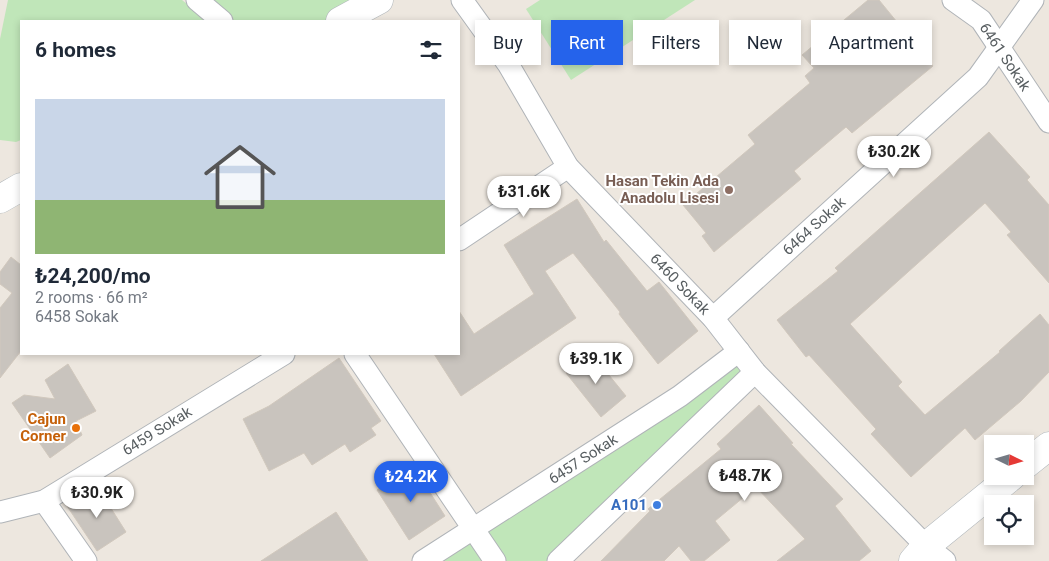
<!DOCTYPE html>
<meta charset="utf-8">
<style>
:root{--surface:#fff;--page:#f2f2f3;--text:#1f2937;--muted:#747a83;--line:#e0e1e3;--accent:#2563eb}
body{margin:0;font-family:Roboto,sans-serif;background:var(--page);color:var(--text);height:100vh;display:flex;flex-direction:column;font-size:19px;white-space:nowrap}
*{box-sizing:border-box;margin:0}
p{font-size:16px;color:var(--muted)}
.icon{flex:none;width:28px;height:28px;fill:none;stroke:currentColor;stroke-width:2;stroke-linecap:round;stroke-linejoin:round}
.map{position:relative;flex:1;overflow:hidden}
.sheet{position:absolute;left:20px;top:20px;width:440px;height:335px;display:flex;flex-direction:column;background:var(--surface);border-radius:0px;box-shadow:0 2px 8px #0003}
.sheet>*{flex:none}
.guide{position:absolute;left:475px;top:20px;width:475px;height:45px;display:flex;gap:10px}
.needle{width:32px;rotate:95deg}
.tools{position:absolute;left:984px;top:435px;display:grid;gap:10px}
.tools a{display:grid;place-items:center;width:50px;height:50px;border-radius:0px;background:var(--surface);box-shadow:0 2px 8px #0003;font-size:25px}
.price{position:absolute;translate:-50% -42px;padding:0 11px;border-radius:18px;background:#fff;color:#222;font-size:16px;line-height:32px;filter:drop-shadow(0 1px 2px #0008)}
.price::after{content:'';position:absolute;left:50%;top:30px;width:15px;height:11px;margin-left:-8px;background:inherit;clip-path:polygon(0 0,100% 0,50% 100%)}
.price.selected{background:var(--accent);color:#fff}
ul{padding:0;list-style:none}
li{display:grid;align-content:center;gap:10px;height:265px;padding:0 15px}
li+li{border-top:1px solid var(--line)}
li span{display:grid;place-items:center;height:155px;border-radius:0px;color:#555}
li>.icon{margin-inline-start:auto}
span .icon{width:90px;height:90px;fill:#fffc;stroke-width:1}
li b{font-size:21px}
h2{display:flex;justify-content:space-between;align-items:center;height:60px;padding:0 15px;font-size:21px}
.pill{padding:0 18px;border-radius:0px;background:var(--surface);box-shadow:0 2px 8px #0003;font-size:18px;line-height:45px}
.pill.selected{background:var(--accent);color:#fff}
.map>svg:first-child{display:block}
.green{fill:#c0e6b9}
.building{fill:#c9c4be;stroke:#d1c8bd}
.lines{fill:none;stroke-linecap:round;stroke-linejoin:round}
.street-casing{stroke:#b0b4b8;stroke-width:23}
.secondary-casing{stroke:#b1b7bb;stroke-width:29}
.street{stroke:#fff;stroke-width:21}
.secondary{stroke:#fff;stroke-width:28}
.education-dot{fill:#8d6e63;stroke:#fff;stroke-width:2}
.food-dot{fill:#e8710a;stroke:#fff;stroke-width:2}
.shop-dot{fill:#3f7fe0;stroke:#fff;stroke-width:2}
.labels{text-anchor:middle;stroke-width:4;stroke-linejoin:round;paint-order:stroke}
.street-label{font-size:15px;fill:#585e61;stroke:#fff}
.education-label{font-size:15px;font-weight:bold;fill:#785e54;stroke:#fff;text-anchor:end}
.food-label{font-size:15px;font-weight:bold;fill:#c56008;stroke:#fff;text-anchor:end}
.shop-label{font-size:15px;font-weight:bold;fill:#366cbe;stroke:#fff;text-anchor:end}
</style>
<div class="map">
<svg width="1049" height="561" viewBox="0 0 1049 561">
<rect width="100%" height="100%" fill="#ede7df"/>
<g class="green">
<path d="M8,0H182L208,21H21V140L16,142L0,140V39Z"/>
<path d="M202,0H381L341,21H225Z"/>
<path d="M540,0H695L571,80L526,9Z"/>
<path d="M739,351L755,372L558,561H423Z"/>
</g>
<g class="building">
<path d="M868,0H879L933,66L852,133L846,127L794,171L801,179L714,252L702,236L706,233L683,205L755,144L748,135L810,83L805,76L814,68L802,55Z"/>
<path d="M989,132L1030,177L1027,180L1049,205V283L1007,235L1011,232L985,203L850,324L902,382L898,386L925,415L1000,352L999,351L1040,314L1049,325V372L1021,401L975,440L965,428L911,477L871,434L876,429L809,355L806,357L777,320L838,271L835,268Z"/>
<path d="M577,199L604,242L606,240L647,291L659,282L698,331L658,364L619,314L620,312L573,253L545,271L576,318L461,396L434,354H459V311L474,334L534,294L504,245Z"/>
<path d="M11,257L21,265V351L0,378V308L12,293L0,284V272Z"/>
<path d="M591,353L626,396L601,417L566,373Z"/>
<path d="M339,358L381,421L371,428L376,435L350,452L345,444L312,465L304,453L269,471L243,419L269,406Z"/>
<path d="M68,364L96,411L76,421L82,435L50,458L12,403L24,395L55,399L45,380Z"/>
<path d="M759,405L793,443L791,444L843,499L835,506L871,551L859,561H777L805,539L756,487L715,521L730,540L704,561H691L679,546L664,561H601L650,511L648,509L721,449L717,444Z"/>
<path d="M413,466L445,516L409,540L377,490Z"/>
<path d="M97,486L126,532L97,551L67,506Z"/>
<path d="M336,512L368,561H261Z"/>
</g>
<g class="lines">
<g class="street-casing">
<g id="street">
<path d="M197,0L222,21"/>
<path d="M462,0L508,64L568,167L713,318L755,372L926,546L945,561"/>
<path d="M953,0L981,20L1049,122"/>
<path d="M459,240L568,167"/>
<path d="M713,318L978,77L1033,0"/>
<path d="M355,354L495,561"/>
<path d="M44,501L86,561"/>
<path d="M0,512L44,501L284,354"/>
<path d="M423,561L680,396L739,351"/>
<path d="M558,561L755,372"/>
</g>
</g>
<g class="secondary-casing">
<g id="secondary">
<path d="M340,21L379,0"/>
<path d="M0,199L21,187"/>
<path d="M1025,465L1049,446"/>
<path d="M913,561L926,546L1012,476"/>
</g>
</g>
<use href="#street" class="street"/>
<use href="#secondary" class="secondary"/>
</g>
<circle class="education-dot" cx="729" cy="190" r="5"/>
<circle class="food-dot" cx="76" cy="428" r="5"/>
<circle class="shop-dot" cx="657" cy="505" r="5"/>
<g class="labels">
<g class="street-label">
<text transform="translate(1005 57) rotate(56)" y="5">6461 Sokak</text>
<text transform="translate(814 226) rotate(-42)" y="5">6464 Sokak</text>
<text transform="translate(680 284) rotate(46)" y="5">6460 Sokak</text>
<text transform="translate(157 431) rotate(-32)" y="5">6459 Sokak</text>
<text transform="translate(583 459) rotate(-33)" y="5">6457 Sokak</text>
</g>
<g class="education-label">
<text x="719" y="186">Hasan Tekin Ada<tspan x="719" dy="17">Anadolu Lisesi</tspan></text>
</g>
<g class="food-label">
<text x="66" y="424">Cajun<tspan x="66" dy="17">Corner</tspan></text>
</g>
<g class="shop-label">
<text x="647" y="510">A101</text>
</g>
</g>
</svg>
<div class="tools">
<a><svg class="needle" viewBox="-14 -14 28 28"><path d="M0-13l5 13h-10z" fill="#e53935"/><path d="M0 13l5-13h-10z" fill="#747a83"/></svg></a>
<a><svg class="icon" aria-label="locate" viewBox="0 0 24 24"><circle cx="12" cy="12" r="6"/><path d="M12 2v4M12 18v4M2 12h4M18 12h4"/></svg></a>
</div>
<b class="price" style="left:894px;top:178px">₺30.2K</b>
<b class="price" style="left:524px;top:218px">₺31.6K</b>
<b class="price" style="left:596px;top:385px">₺39.1K</b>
<b class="price" style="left:745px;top:502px">₺48.7K</b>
<b class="price selected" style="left:411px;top:503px">₺24.2K</b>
<b class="price" style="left:97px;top:519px">₺30.9K</b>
<div class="guide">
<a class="pill">Buy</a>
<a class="pill selected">Rent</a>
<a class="pill">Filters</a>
<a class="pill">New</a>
<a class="pill">Apartment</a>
</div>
<section class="sheet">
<h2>6 homes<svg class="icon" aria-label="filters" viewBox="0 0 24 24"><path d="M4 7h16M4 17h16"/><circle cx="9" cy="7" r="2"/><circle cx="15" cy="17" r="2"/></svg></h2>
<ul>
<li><span style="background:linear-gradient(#c9d6e8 65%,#8fb573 0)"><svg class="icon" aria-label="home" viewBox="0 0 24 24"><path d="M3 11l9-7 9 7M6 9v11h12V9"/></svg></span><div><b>₺24,200/mo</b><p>2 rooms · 66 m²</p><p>6458 Sokak</p></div></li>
</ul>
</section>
</div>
